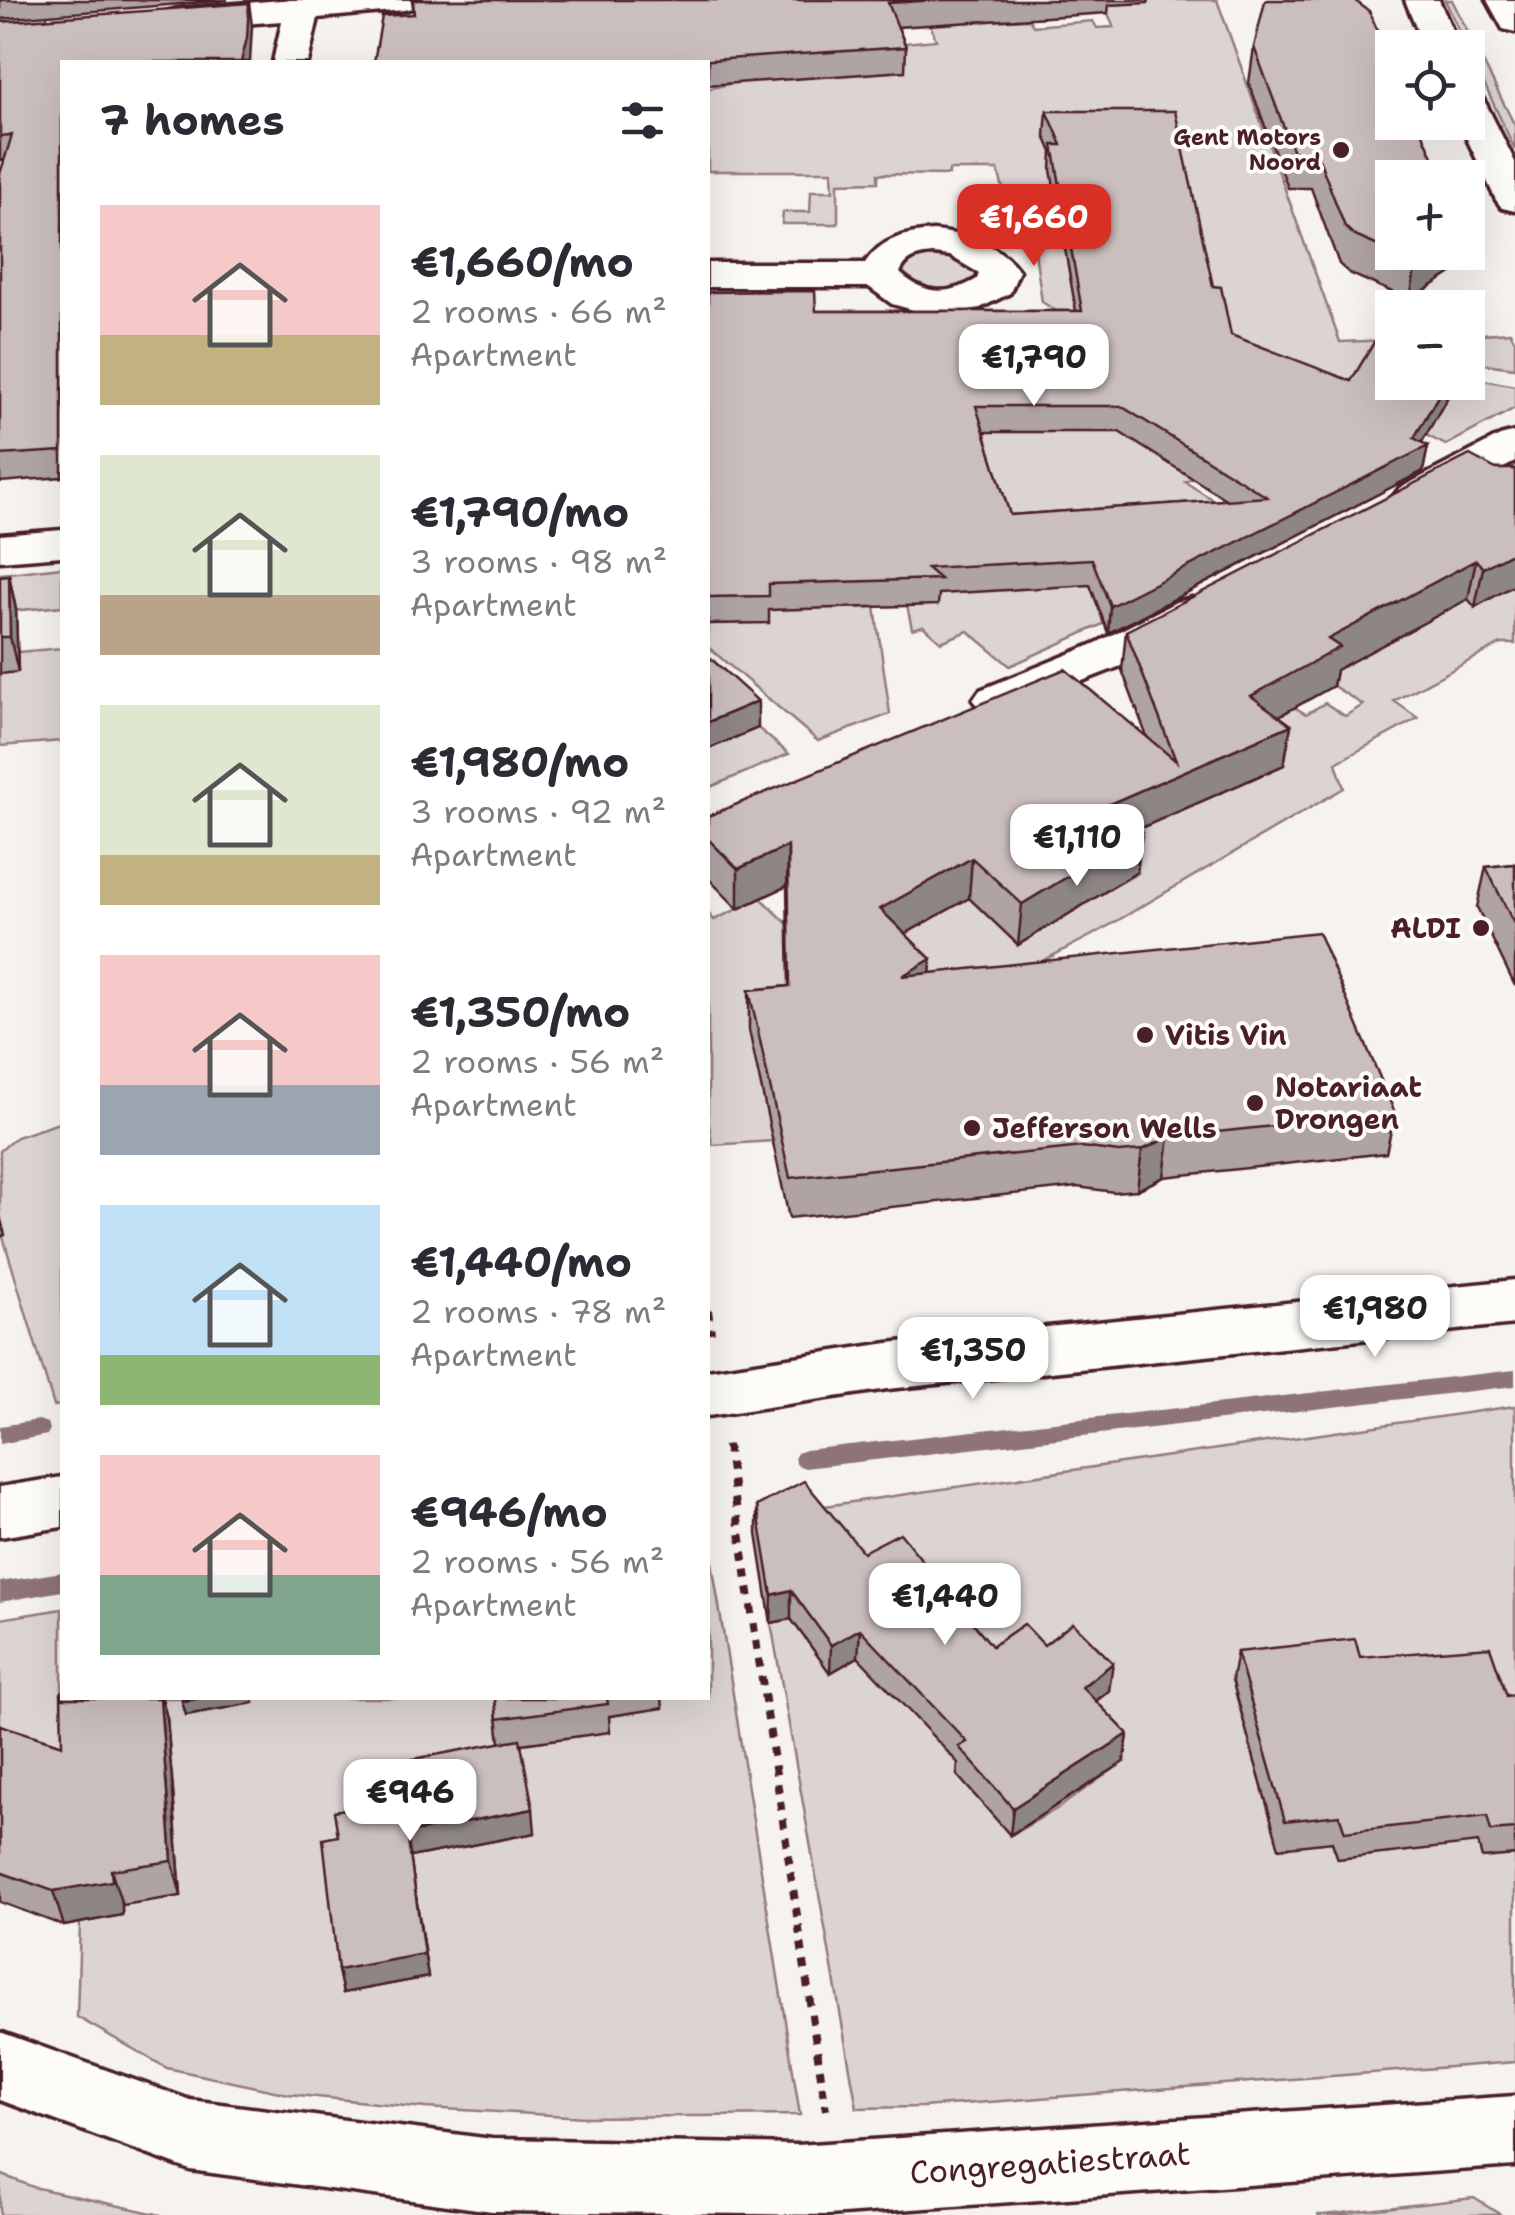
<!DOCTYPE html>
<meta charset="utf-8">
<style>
:root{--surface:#fff;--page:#f7f7f7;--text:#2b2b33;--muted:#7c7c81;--accent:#d93025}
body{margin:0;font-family:"Shantell Sans",sans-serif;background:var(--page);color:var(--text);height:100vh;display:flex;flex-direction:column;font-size:38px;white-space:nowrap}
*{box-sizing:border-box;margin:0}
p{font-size:32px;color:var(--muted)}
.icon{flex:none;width:55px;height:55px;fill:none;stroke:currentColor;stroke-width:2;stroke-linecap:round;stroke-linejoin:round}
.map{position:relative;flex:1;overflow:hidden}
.drawer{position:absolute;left:60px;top:60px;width:650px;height:1640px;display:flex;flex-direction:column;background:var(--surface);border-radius:0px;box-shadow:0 10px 40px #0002}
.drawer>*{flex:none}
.controls{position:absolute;left:1375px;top:30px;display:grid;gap:20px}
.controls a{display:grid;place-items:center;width:110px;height:110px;border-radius:0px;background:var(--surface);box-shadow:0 10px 40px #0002;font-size:50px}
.price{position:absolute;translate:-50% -85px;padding:0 22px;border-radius:20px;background:#fff;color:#222;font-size:32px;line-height:65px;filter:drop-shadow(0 2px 5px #0008)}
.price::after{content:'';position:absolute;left:50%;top:60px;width:30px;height:22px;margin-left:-15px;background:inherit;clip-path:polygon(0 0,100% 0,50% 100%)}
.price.on{background:var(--accent);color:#fff}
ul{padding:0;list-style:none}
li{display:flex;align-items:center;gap:30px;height:250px;padding:0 40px}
li span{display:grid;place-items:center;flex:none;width:280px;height:200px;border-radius:0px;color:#555}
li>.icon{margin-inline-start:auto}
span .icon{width:120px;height:120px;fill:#fffc;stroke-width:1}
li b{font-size:42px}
h2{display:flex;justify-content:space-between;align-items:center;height:120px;padding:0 40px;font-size:42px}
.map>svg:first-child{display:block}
.green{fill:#dcd4d2;stroke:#937a7e;stroke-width:2.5;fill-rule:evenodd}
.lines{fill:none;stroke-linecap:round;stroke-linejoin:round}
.stream{fill:#8e7378;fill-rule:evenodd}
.minor-casing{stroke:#4a1f2b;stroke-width:7}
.major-casing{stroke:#4a1f2b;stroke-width:7}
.highway-casing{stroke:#4a1f2b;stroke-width:7}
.path{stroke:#4a1f2b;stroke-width:8;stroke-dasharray:9 9;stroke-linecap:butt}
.minor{fill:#fdfcf7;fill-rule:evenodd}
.major{fill:#fdfcf7;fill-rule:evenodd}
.highway{fill:#fdfcf7;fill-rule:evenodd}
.wall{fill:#afa4a3;stroke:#4a1f2b;stroke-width:2.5;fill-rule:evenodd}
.shaded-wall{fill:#8e8685;stroke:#4a1f2b;stroke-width:2.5}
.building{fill:#cbbfbe;stroke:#4a1f2b;stroke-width:2.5;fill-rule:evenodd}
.poi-dot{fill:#4a1f2b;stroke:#fdfcf7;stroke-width:4}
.labels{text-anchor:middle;stroke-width:8;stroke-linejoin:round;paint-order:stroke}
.far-poi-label{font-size:22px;font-weight:bold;fill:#4a1f2b;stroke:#fdfcf7;text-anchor:end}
.poi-label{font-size:28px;font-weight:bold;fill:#4a1f2b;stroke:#fdfcf7;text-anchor:start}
.near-street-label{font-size:32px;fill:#4a1f2b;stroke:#fdfcf7}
</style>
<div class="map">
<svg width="1515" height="2215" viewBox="0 0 1515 2215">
<rect width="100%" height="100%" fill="#f6f3ef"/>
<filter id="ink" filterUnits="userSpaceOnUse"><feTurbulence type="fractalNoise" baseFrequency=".01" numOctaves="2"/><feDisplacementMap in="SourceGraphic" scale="20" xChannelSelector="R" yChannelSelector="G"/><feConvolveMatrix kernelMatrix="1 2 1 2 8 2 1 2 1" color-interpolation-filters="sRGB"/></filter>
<g filter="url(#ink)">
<g class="green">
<path d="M1141,0H1217L1340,342L1392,340L1358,387L1290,432L1185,482L1253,525L832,608L875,607L890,714L818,741L708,647V611L768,593L1079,325L1042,302L1033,237L1174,233L1062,192L1004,193L998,170H949V175L878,174V182L838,183V224H782L783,212H810L811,191H833L832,171H708V89L894,44L936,40L930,24L1029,19L1033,26L1093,21L1097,28L1114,27L1104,5Z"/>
<path d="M1445,0H1452L1515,126V150Z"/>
<path d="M920,251H958L984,265V283L926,295L899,283L897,264Z"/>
<path d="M1510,332L1515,341V368L1468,362V335Z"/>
<path d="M1468,377L1515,386V408L1446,445L1426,435L1456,383L1468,382Z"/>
<path d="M1091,554L1103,624L1010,666L968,631L941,642L923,626L912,629L904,590L1014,584L1018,589L1076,586Z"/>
<path d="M62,567V606L0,612V574Z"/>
<path d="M1515,567V644H1501L1394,701L1418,718L1336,763L1344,788L1098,932L1004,981L773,1141L712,1145L708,1117V913L714,920L761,898L792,928L878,949L940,870L1016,942L1138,873L1091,832L1169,757L1191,685L1292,706L1306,714L1325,703L1345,716L1363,705L1293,660L1466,598L1478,605Z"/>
<path d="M62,648V741L0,746V674L18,652Z"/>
<path d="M758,728L789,754L708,788V749Z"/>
<path d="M62,1122V1405L54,1406L0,1227V1151L16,1137Z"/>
<path d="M1515,1406V1722L1482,1857L1515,1855V2062L922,2107L857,2108L771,1623L791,1619L831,1672L862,1580L804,1509ZM1232,1680L1406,1851L1338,1859L1332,1842L1279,1847ZM1108,1692L1078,1714L1123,1762L1060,1807L1011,1835L964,1769Z"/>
<path d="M708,1537L800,2115L586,2117L425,2108L288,2094L167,2068L77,2017L80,1923L122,1905L181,1895L172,1774L73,1775L0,1756V1619L62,1609V1698H184L186,1715L253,1703V1698H508L515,1745L609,1732L607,1717L662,1708L661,1698H708Z"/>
<path d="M0,2174L33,2187L161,2215H0Z"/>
<path d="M1474,2198L1501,2215H1317H1324Z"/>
</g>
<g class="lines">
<g class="stream">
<path d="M1515,1370V1386L805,1468L797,1465L794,1459L797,1453L805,1450Z"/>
<path d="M39,1420L47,1423L50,1429L47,1435L0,1444V1426Z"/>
<path d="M62,1572V1591L0,1602V1582Z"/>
</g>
<g class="minor-casing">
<g id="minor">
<path d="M281,0H421L416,7L404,10L318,18L308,62H273L282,21L178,29L166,26L161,19L166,12L178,9Z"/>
<path d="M1405,0H1439L1460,48H1425Z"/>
<path d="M1468,93L1481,96L1486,104L1515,162V211L1502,208L1496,200L1459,122H1468Z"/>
<path d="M933,231C966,234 999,243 1019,271L1010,293L980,308L935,316L892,304L869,287H708V263H865C881,239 905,233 933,231ZM933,254L950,256L979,273L977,279C949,296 924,295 900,273C906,258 918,255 933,254Z"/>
<path d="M1515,432V462L1430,506L1415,510L1400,506L1393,497L1400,488L1500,436Z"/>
<path d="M62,530V556L0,561V535Z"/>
<path d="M1192,598L1208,602L1215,612L1208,622L1126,664L997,714L980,710L973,700L980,690L1094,644L1176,602Z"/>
<path d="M0,2032L190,2100L492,2139L797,2145L1515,2096V2166L828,2215L492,2211L190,2170L0,2100Z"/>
</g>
</g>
<g class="major-casing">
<g id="major">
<path d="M1515,1280V1324L888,1389L708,1416V1370L888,1343Z"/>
<path d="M62,1477V1527L0,1537V1487Z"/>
</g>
</g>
<g class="highway-casing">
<path id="highway" d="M1487,0H1515V32L1503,29Z"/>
</g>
<g class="path">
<path d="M708,1310L711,1333"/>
<path d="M727,1445L826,2110"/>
</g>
<use href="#minor" class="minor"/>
<use href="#major" class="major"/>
<use href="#highway" class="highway"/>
</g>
<g class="wall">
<path d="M0,0H228L0,19Z"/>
<path d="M412,0H1149L1148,3L1109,5L1108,13L898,27L906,47L905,71L708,85V62H374L414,14Z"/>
<path d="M0,22L252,26L62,62V477L0,482V174L5,160H0Z"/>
<path d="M1254,47L1459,268L1410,300L1349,273L1339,264L1311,188H1288L1249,83Z"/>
<path d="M1047,111L1213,286L1231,335L1428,446L1423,471L1108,633L1090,585L939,594L938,605L769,610V623L708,624V292L816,311H1076L1051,170L1052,152L1045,136ZM984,432H1119L1227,500L1010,515Z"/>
<path d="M1496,469H1515L1475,607L1468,599L1336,670L1333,686L1279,716L1291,725L1284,765L1138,829L1142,832L1137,872L1018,945L969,898L905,934L931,959L930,973L1395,1113L1386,1153L1164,1177L1137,1190L1114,1192L1077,1187L789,1218L749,1030V990L789,986L787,886L738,909L708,878V816L1147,737L1122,670L1126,631Z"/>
<path d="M9,575L16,610L18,672L0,674V576Z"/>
<path d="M1515,864V986L1477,907L1486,867Z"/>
<path d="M757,1506L863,1552L992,1646L1044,1645L1109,1691L1096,1701L1128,1734L1124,1762L1010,1835L957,1775L958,1763L858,1657L830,1673L791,1619L771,1623L757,1534Z"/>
<path d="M1237,1652L1360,1657L1507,1696L1515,1695V1855L1482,1858L1478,1843L1338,1859L1332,1842L1279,1848L1232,1679Z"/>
<path d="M495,1698H662L663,1708L609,1716L610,1732L521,1744L535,1833L410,1857L428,1977L343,1993L338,1970V1836L388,1801L500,1743Z"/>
<path d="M167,1718L181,1896L122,1905V1915L64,1926L0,1902V1725L62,1745Z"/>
</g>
<g class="shaded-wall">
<path d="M249,3L252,26L250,62H241Z"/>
<path d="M1432,252H1462L1459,268L1410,300L1416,263Z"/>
<path d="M1473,337L1468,363V346Z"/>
<path d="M1446,382H1456L1417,451L1428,446L1423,471L1108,633L1110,606L1414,438Z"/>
<path d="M1515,551V585L1475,607L1483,568Z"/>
<path d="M1476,560L1468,599L1336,670L1333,686L1245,735L1251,696L1328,639Z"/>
<path d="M9,575L16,610L18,672L10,637Z"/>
<path d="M758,701V728L708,749V722Z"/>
<path d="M1291,725L1284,765L1105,844L1109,804Z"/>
<path d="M1142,832L1137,872L1018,945L1022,904Z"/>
<path d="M788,846L787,886L738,909V869Z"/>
<path d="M972,858L969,898L878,949L880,909Z"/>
<path d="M931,959L929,999L902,976Z"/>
<path d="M1169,1137L1164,1177L1137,1190L1142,1150Z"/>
<path d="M0,1216L5,1235L0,1237Z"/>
<path d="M791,1590V1619L771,1623L772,1595Z"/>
<path d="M860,1629L858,1657L830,1673L831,1645Z"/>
<path d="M1113,1663L1109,1691L1078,1714L1082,1687Z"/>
<path d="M160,1698H162L167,1718L181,1896L172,1861Z"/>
<path d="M201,1698H253L254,1703L186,1715L182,1701Z"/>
<path d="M1128,1734L1124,1762L1010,1835L1013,1808Z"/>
<path d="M533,1809L535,1833L410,1857L428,1977L343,1993L338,1970L407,1833Z"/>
<path d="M111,1870L122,1905V1915L64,1926L53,1891Z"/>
</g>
<g class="building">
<path d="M413,0H938L888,3L906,47L681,62H374L382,16L414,14Z"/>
<path d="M1268,0H1354L1369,11L1392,64V122H1418L1442,178H1392V252L1355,236L1345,227L1316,151L1293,152L1254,47L1265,1Z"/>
<path d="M249,3L247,38L241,62H62V451L0,455V174L12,135L0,136V22Z"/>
<path d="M1047,111H1175L1213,286L1221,287L1231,335L1351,381L1389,317L1392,318V382H1446L1414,438L1428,446L1110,606L1092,559L927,568L940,579L769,584V596L708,597V292L815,291L816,311H1082L1053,145H1062ZM976,406H1121L1267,497L1010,515Z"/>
<path d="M1393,252H1432L1416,263Z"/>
<path d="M1470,455L1496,469H1515V551L1483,568L1476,560L1328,639L1340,647L1251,696L1291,725L1109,804L1142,832L1022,904L972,858L880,909L931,959L902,976L1318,932L1395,1113L1169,1137L1142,1150L1119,1152L1082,1147L790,1178L749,990L790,986L788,846L738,869L708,839V816L1065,669L1176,761L1126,631Z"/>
<path d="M9,575L10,637H0V576Z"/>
<path d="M708,656L758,701L708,722Z"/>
<path d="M1515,864V926L1486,867Z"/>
<path d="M804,1481L863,1552L900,1533L992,1646L1024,1624L1044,1645L1073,1623L1113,1663L1082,1687L1128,1734L1013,1808L959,1747L967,1742L860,1629L831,1645L791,1590L772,1595L757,1506Z"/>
<path d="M1355,1639L1360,1657L1490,1647L1507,1696L1515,1695V1829L1491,1831L1487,1816L1345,1832L1339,1815L1285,1821L1237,1652Z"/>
<path d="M62,1692V1698H160L172,1861L111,1870L112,1881L53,1891L0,1872V1725L62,1745L61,1693Z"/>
<path d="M182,1698H201L182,1701Z"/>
<path d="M495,1698H607L608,1704L497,1719Z"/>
<path d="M520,1739L533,1809L407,1833L424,1954L338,1970L323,1839L338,1836L334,1811L388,1801L382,1765Z"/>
</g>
</g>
<g class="poi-dot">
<circle cx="1341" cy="150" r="10"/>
<circle cx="1481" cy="928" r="10"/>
<circle cx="1145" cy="1035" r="10"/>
<circle cx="1255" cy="1103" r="10"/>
<circle cx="972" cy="1128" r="10"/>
</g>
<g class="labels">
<g class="far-poi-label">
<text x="1321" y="145">Gent Motors<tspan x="1321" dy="25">Noord</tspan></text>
</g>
<g class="poi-label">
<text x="1461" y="938" text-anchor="end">ALDI</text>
<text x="1165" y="1045">Vitis Vin</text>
<text x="1275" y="1097">Notariaat<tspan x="1275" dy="32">Drongen</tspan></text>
<text x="992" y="1138">Jefferson Wells</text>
</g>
<g class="near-street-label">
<text transform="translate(1050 2163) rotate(-4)" y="11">Congregatiestraat</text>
</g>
</g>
</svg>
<div class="controls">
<a><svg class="icon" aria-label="locate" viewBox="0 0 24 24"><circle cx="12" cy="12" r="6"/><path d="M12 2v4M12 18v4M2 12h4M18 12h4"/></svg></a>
<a>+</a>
<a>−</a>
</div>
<b class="price on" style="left:1034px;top:269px">€1,660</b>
<b class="price" style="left:1034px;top:409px">€1,790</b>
<b class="price" style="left:1077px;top:889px">€1,110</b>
<b class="price" style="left:1375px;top:1360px">€1,980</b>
<b class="price" style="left:973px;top:1402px">€1,350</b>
<b class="price" style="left:945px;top:1648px">€1,440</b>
<b class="price" style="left:410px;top:1844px">€946</b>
<section class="drawer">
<h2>7 homes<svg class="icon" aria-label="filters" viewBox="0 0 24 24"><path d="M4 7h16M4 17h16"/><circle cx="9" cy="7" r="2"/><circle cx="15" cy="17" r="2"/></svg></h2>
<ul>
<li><span style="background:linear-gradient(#f6c9c9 65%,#c2b280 0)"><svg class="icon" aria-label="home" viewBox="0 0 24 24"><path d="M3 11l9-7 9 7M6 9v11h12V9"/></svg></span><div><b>€1,660/mo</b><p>2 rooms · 66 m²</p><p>Apartment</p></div></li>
<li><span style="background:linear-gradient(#dfe7d0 70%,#b9a48a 0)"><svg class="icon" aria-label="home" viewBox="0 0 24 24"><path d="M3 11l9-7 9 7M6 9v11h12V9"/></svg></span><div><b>€1,790/mo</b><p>3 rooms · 98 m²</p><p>Apartment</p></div></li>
<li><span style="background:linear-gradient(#dfe7d0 75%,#c2b280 0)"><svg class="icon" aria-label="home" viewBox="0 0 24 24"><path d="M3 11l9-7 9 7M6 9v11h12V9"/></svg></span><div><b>€1,980/mo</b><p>3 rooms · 92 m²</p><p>Apartment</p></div></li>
<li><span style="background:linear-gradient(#f6c9c9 65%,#9aa5b1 0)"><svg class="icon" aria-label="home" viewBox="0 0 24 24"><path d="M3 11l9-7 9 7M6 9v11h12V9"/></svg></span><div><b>€1,350/mo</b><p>2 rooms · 56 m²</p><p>Apartment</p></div></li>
<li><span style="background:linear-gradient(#bfe0f5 75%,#8fb573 0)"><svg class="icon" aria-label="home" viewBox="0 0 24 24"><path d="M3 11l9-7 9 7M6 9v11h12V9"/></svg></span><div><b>€1,440/mo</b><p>2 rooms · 78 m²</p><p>Apartment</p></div></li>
<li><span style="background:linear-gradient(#f6c9c9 60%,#7fa58c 0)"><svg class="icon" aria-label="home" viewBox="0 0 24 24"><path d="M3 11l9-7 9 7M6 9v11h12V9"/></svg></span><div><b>€946/mo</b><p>2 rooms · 56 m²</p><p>Apartment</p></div></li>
</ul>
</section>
</div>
